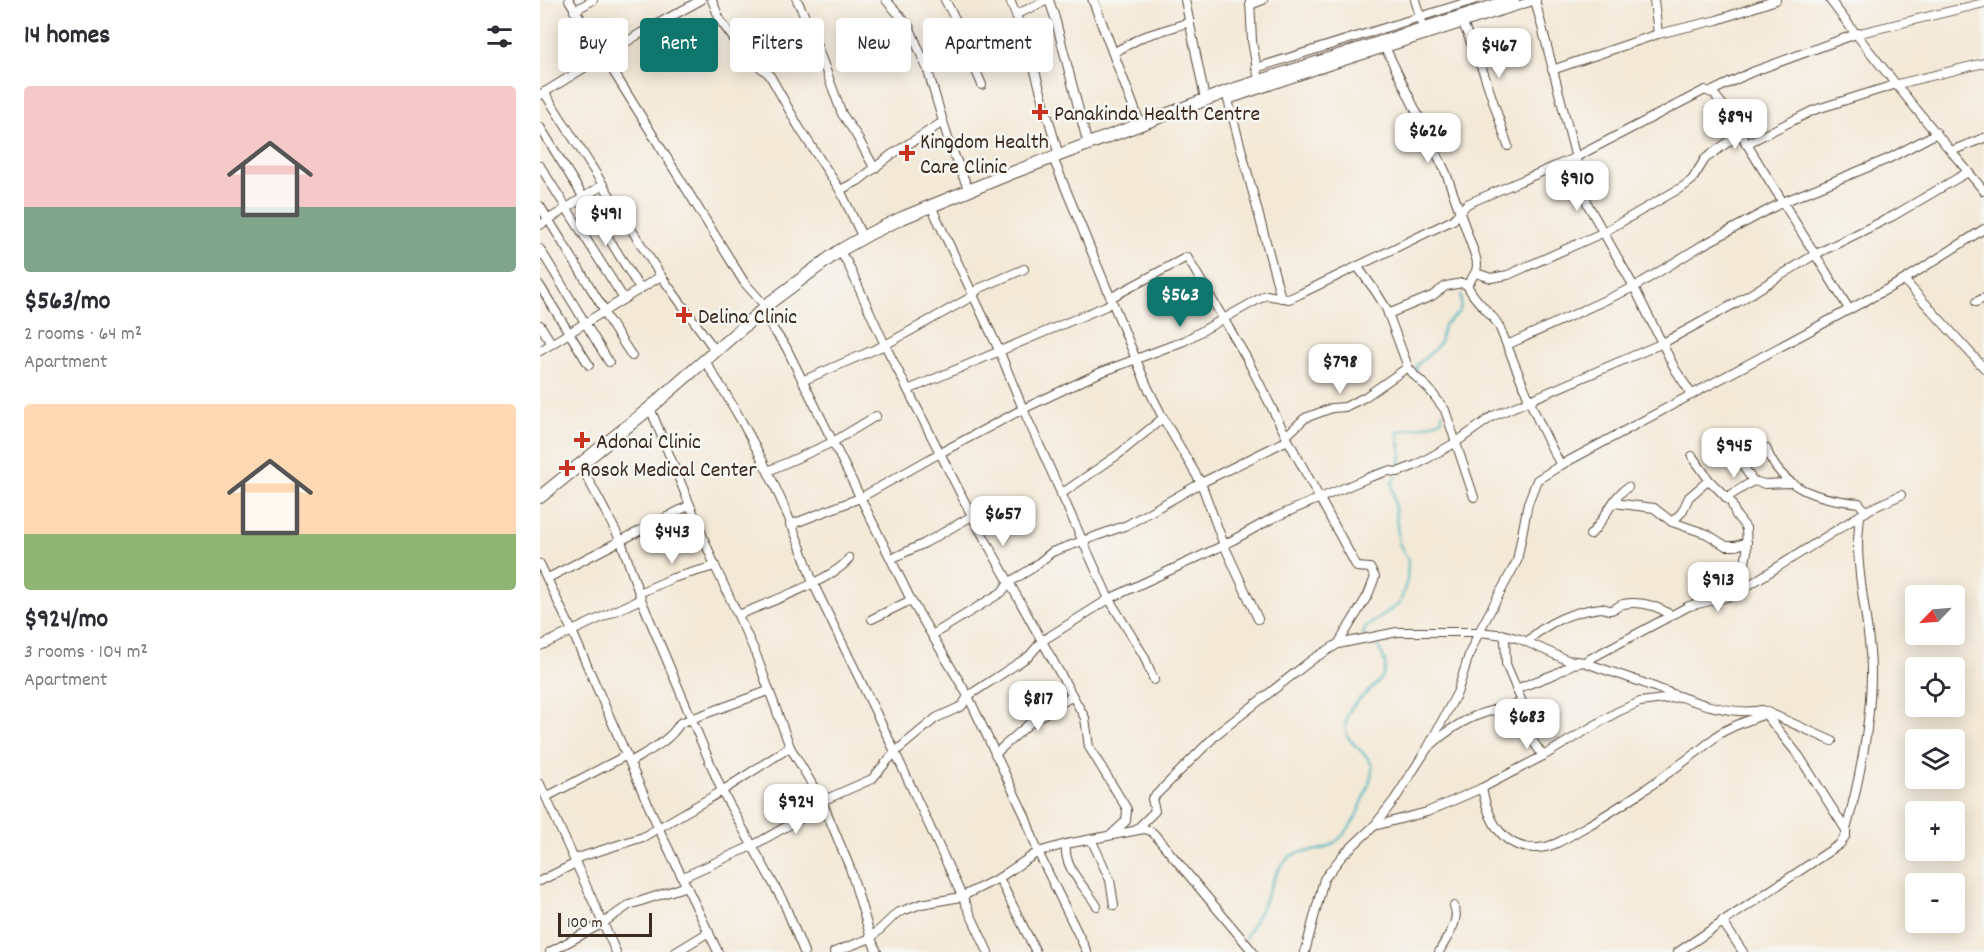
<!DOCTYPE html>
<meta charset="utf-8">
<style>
:root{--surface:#fff;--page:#f2f2f3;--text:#2b2b33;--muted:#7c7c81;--accent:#0f766e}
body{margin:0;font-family:Dekko,sans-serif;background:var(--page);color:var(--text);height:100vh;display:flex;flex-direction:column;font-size:22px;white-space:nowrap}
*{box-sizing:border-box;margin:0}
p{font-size:20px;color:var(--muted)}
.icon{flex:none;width:33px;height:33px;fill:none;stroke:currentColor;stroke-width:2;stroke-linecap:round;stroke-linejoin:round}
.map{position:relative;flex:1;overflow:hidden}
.details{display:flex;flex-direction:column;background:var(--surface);width:540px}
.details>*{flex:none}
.top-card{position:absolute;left:18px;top:18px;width:570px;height:54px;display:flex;gap:12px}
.needle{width:39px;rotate:245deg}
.buttons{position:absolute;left:1365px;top:585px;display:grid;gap:12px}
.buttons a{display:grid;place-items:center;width:60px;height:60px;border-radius:6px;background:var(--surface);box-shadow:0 3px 15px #0003;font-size:30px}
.scale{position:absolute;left:18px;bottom:15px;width:94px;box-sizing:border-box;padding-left:6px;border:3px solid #3b2a1e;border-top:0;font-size:16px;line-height:21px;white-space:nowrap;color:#3b2a1e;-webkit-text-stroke:4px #f6f6f2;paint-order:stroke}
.price{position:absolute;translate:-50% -51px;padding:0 14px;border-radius:12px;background:#fff;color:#222;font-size:20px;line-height:39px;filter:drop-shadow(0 2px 3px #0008)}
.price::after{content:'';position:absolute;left:50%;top:36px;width:18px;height:14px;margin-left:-9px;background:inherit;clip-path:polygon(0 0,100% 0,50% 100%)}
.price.active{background:var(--accent);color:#fff}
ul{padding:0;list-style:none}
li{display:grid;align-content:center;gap:12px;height:318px;padding:0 24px}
li span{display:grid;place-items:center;height:186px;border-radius:6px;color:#555}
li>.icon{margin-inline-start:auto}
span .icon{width:108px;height:108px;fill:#fffc;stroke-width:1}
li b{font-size:26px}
h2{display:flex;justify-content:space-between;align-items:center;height:72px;padding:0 24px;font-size:26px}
.pill{padding:0 21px;border-radius:6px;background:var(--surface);box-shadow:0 3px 15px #0003;font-size:21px;line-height:54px}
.pill.active{background:var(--accent);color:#fff}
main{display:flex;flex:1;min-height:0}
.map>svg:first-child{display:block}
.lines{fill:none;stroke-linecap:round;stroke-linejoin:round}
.stream{stroke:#43b3be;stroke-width:2}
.minor-casing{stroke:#57473a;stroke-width:10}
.tertiary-casing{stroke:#57473a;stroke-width:11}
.primary-casing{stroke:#57473a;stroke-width:14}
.minor{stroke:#fff;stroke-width:8}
.tertiary{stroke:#fff;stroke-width:9}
.primary{stroke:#fff;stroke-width:12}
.poi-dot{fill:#c8321e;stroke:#f6f6f2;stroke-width:2}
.labels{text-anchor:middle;stroke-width:5;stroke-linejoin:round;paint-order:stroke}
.poi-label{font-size:22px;fill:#3b2a1e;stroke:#f6f6f2;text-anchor:start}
</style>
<main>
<section class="details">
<h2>14 homes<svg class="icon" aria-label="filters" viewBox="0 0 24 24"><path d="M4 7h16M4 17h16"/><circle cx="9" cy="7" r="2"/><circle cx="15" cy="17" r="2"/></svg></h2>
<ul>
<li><span style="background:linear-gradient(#f6c9c9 65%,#7fa58c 0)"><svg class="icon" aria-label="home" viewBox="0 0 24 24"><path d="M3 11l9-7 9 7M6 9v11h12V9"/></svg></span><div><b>$563/mo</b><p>2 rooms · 64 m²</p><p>Apartment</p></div></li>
<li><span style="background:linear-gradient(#ffd9b3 70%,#8fb573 0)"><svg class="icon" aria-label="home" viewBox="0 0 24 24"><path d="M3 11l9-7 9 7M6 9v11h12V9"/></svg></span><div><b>$924/mo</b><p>3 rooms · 104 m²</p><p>Apartment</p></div></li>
</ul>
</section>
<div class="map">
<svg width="1444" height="952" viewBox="0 0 1444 952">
<rect width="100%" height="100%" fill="#f6f6f2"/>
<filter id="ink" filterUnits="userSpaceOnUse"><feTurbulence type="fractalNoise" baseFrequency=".0167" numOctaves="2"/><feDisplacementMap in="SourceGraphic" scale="12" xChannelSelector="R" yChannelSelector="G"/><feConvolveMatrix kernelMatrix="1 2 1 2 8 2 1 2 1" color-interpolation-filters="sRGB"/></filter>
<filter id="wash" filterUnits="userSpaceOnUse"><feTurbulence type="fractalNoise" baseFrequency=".008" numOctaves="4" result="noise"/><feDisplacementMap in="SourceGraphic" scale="24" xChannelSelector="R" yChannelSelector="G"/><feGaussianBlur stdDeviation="1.35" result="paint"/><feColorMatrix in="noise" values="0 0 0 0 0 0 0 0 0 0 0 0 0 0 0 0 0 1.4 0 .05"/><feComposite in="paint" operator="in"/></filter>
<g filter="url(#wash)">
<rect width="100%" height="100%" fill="#f4e9d7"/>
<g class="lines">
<g class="stream">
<path d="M876,372L877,365L895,349L900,342L904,325L919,312L921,305V294"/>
<path d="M859,470L861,454L858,432C871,428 891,427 902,419V413"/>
<path d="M826,636L823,634L825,628L860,603L867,580L868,560L859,543L852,483L857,475"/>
<path d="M705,938C712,926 718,914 724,902C730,888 735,872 745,861C757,849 764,853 778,850C799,846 814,824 821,805C824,798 834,773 832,766C826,746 795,744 809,712C818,692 857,682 842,654C839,648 837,643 831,640"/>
<path d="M703,952L704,943"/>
</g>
</g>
</g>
<g filter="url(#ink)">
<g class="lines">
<g class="minor-casing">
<g id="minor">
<path d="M29,0L204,282L226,307L225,318L246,347L371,600L428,696L485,816L498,852L547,952"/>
<path d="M172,0L180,20L207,57L229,74L260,129L300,190"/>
<path d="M257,0L270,27L302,114L315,133L335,169"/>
<path d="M346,0L369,26L388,71L409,142L429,191"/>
<path d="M470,0L487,43L519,156"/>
<path d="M509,0L515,18L548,145"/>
<path d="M645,0L665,99"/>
<path d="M710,0L712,41L719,81"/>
<path d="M875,0L882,22"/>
<path d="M995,0L1048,205L1094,287L1135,369L1152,395"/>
<path d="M1114,0L1118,34"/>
<path d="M1290,0C1339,66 1392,128 1444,191"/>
<path d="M710,5L723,0"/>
<path d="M34,11L53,0"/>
<path d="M477,14L508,0"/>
<path d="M922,21L944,74L968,146"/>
<path d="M844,45L906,173L935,255C940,268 935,274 927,285"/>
<path d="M573,53L602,37L650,22"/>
<path d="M429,54L442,85"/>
<path d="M716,68L934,0"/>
<path d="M1012,70L1118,34L1177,20L1236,0"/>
<path d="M388,71L429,54L419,26L405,0"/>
<path d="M4,92L121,276L175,350"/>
<path d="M1170,92L1212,72L1316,34L1444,3"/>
<path d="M0,95L101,33L161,0"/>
<path d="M687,96L741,298"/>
<path d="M688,100L776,70L996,0"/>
<path d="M0,127L100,289"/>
<path d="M1206,144L1274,110L1354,85L1444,63"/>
<path d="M1411,151L1444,138"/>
<path d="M513,158L607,386L623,418L661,483L684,545L718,619"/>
<path d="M0,166L84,299"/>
<path d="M0,206L65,311"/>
<path d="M391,206L459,350L483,409L569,599L604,656L614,680"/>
<path d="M0,225L63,185"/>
<path d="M323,238L300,190L318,181L351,155L403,122"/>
<path d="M0,249L69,362"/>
<path d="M299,251L307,262L345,345L432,516L545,718L549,747L587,809L586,821L571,835"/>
<path d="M817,266L836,292L846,308L868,367L875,376L889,389L905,410L934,497"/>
<path d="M936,273L951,278L968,275L1062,233L1144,186L1152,180L1165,159L1199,134"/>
<path d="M1364,280L1444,368"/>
<path d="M0,286L49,365"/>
<path d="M1436,302L1444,298"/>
<path d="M63,312L92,356"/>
<path d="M848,314L892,296L906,286L922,283L927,285C936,304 948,308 959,326C979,373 995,420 1021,465"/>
<path d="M0,325L12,344"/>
<path d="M967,345L1094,287L1161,246L1243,202L1348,159L1397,133"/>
<path d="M0,351L121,276"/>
<path d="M165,361C209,428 248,506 273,583L355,752L448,952"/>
<path d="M262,381L345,345L433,296L438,289L484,269"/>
<path d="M368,390L566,306L571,302L572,297L647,257L706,357L748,440L817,567L830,568L835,577L828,595L798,644L773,659L678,733L612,799L615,811L596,830"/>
<path d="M110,408L175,566L215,652L250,747L282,801L310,868L331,938L294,952"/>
<path d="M746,436L765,418L792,408L805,407L825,397L868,367"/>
<path d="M1189,437L1201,463L1213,481L1225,484L1250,483"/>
<path d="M1226,448C1241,490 1279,499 1319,503L1326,512"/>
<path d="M1152,456L1169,480L1191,502L1196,515L1206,528L1207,551L1201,590"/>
<path d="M40,464L81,541L101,599L182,791L244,903L264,952"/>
<path d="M228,471L293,442L336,416"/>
<path d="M521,494L579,454L623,418"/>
<path d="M1186,498L1213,481"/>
<path d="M1074,503L1114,508L1132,522L1167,534L1186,546H1196L1207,542"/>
<path d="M1132,522L1142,512L1149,497L1169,480"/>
<path d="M250,525L320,498L400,453L483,409L559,373L644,341L726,295L749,299L760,294L913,220L927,204L1034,158L1165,90L1174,94L1182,104L1309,309"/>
<path d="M1050,535C1065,520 1073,496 1088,487"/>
<path d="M351,559L385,543L432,516"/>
<path d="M0,564L32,631L118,827L178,952"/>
<path d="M8,578L150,505"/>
<path d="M99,593L133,578L175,566"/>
<path d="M198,615C222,605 298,578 309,558"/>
<path d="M332,619L371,600"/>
<path d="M962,634L965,639L966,664L987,714L993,741L1003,756"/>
<path d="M392,635L462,592L468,583L491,569L512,552L587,525L661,483L748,440"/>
<path d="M987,642C1006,622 1034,611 1061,608C1064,608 1067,610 1070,610C1075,610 1079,605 1083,604C1101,601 1116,605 1131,615"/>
<path d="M798,644L857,632H939L965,635L980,639L1027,660L1044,662C1064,670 1085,676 1106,684C1139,696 1187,717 1222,710L1259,756L1306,830V835L1300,844L1138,952"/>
<path d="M0,646L101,599"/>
<path d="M976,689L1015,674L1033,664L1044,662L1149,606L1187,597L1201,590L1330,509L1361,495"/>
<path d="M1225,711L1292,741"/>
<path d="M890,746C921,718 941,712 982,703"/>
<path d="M455,754L490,723L531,697"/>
<path d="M90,762C107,752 130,741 140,723L228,691"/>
<path d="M0,784L76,952"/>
<path d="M942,788C948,819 962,850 998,848C1014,847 1026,838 1040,830C1082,807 1122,778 1161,749C1167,744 1173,739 1179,734C1193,725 1210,720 1225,714"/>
<path d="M6,797L87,755"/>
<path d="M834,826L887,812L942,788L1003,756L1077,712L1100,702L1140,697"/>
<path d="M1306,830C1320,778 1331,725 1331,672C1331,629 1318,587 1318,544C1318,535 1319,526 1320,517"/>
<path d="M551,839L570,880L574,905"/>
<path d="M526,844C523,869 545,886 557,906"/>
<path d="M34,859L103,837L182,791L250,747"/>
<path d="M143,877L212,846L272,812L282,801L332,779L355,752L396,718L422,706L428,696L489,656L502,641L569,599L684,545L733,518L830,477L848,471L858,472L876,465L915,443L953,416L1123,343L1196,303L1274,255L1353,216L1428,172"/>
<path d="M459,878L496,952"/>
<path d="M0,881L36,863"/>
<path d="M1182,921L1203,952"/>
<path d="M10,952L63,923L89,905L147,886"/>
<path d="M136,952L169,932"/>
<path d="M337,952L331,938L357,913L381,904L421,897L459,878L498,852L526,844L604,829L611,831L615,835L713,952"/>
<path d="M765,952L784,879L803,855L834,826L855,799L887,749L917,693L930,652L939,632L977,561L988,503L997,480L1021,465L1364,280L1444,229"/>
<path d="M899,952C906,938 921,921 914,906"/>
</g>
</g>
<g class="tertiary-casing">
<path id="tertiary" d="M553,0L600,124"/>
</g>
<g class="primary-casing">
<path id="primary" d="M0,497L110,408L226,307L228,304L299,251L331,233L362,218L469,174L686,92L973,0"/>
</g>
<use href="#minor" class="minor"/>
<use href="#tertiary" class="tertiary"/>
<use href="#primary" class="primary"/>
</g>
</g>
<g class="poi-dot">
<path d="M497 103h6v6h6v6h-6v6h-6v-6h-6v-6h6z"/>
<path d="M364 144h6v6h6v6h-6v6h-6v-6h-6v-6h6z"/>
<path d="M141 306h6v6h6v6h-6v6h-6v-6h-6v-6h6z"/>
<path d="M39 431h6v6h6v6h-6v6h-6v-6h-6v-6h6z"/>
<path d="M24 459h6v6h6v6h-6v6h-6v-6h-6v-6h6z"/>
</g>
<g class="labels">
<g class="poi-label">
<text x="514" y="120">Panakinda Health Centre</text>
<text x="380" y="148">Kingdom Health<tspan x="380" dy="25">Care Clinic</tspan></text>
<text x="158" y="323">Delina Clinic</text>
<text x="56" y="448">Adonai Clinic</text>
<text x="40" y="476">Rosok Medical Center</text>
</g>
</g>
</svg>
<div class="buttons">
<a><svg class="needle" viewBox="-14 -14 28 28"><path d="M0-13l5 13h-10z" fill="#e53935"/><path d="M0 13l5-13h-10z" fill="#7c7c81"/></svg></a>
<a><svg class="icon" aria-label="locate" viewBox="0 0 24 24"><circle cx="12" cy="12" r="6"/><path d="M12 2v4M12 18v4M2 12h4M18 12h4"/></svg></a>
<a><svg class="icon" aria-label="layers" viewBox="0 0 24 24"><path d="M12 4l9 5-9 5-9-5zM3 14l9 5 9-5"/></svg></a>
<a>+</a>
<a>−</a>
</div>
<div class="scale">100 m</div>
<b class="price" style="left:959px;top:79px">$467</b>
<b class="price" style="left:1195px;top:150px">$894</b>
<b class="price" style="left:888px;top:164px">$626</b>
<b class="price" style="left:1037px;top:212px">$910</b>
<b class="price" style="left:66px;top:247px">$491</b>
<b class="price active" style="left:640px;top:328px">$563</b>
<b class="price" style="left:800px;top:395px">$798</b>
<b class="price" style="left:1194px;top:479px">$945</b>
<b class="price" style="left:463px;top:547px">$657</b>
<b class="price" style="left:132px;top:565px">$443</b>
<b class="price" style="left:1178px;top:613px">$913</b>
<b class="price" style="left:498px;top:732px">$817</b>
<b class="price" style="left:987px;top:750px">$683</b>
<b class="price" style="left:256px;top:835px">$924</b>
<div class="top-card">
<a class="pill">Buy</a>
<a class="pill active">Rent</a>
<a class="pill">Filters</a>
<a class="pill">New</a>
<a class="pill">Apartment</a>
</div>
</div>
</main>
